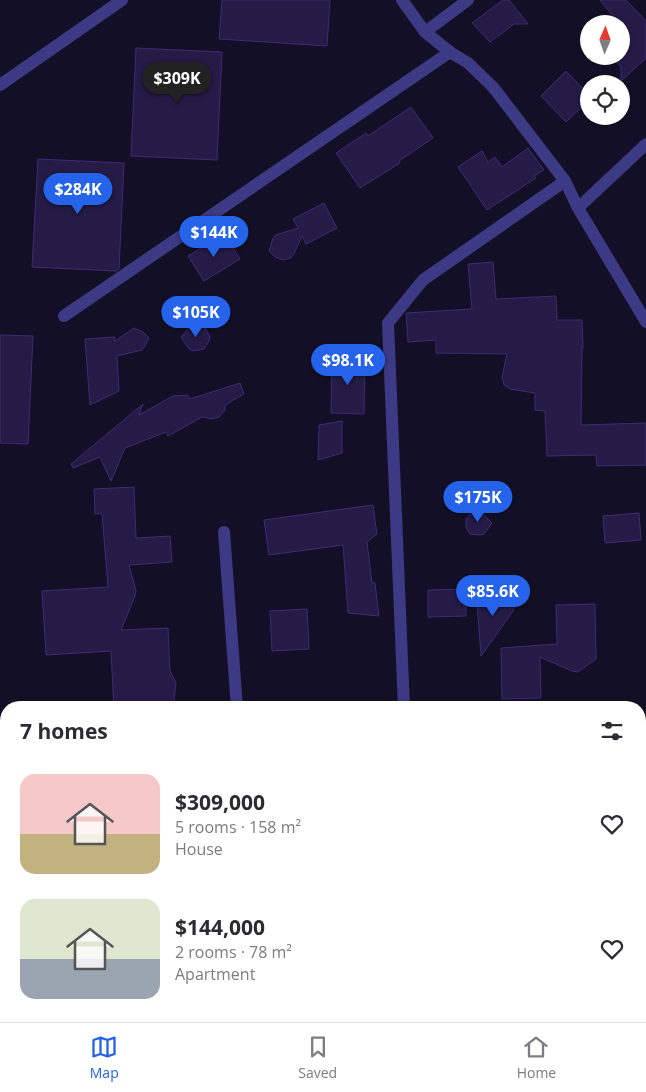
<!DOCTYPE html>
<meta charset="utf-8">
<style>
:root{--surface:#fff;--page:#f2f2f3;--text:#2b2b33;--muted:#7c7c81;--line:#e1e1e2;--accent:#2563eb}
body{margin:0;font-family:"Open Sans",sans-serif;background:var(--page);color:var(--text);height:100vh;display:flex;flex-direction:column;font-size:19px;white-space:nowrap}
*{box-sizing:border-box;margin:0}
p{font-size:16px;color:var(--muted)}
.icon{flex:none;width:28px;height:28px;fill:none;stroke:currentColor;stroke-width:2;stroke-linecap:round;stroke-linejoin:round}
.map{position:relative;flex:1;overflow:hidden}
.sheet{position:absolute;left:0px;top:701px;width:646px;height:321px;display:flex;flex-direction:column;background:var(--surface);border-radius:20px 20px 0 0;box-shadow:0 1px 4px #0004}
.sheet>*{flex:none}
.needle{width:32px;rotate:2deg}
.buttons{position:absolute;left:580px;top:15px;display:grid;gap:10px}
.buttons a{display:grid;place-items:center;width:50px;height:50px;border-radius:50%;background:var(--surface);box-shadow:0 1px 4px #0004;font-size:25px}
.price{position:absolute;translate:-50% -42px;padding:0 11px;border-radius:18px;background:var(--accent);color:#fff;font-size:16px;line-height:32px;filter:drop-shadow(0 1px 2px #0008)}
.price::after{content:'';position:absolute;left:50%;top:30px;width:15px;height:11px;margin-left:-8px;background:inherit;clip-path:polygon(0 0,100% 0,50% 100%)}
.price.active{background:#222;color:#fff}
ul{padding:0;list-style:none}
li{display:flex;align-items:center;gap:15px;height:125px;padding:0 20px}
li span{display:grid;place-items:center;flex:none;width:140px;height:100px;border-radius:15px;color:#555}
li>.icon{margin-inline-start:auto}
span .icon{width:60px;height:60px;fill:#fffc;stroke-width:1}
li b{font-size:21px}
h2{display:flex;justify-content:space-between;align-items:center;height:60px;padding:0 20px;font-size:21px}
.dock{display:flex;justify-content:space-around;align-items:center;height:70px;border-top:1px solid var(--line);background:var(--surface);font-size:14px;color:var(--muted)}
.dock a{display:grid;justify-items:center;gap:2px}
.dock .active{color:var(--accent)}
.map>svg:first-child{display:block}
.building{fill:#241b47;stroke:#3b2d73}
.lines{fill:none;stroke-linecap:round;stroke-linejoin:round}
.minor{stroke:#3d3a85;stroke-width:12}
</style>
<div class="map">
<svg width="646" height="1022" viewBox="0 0 646 1022">
<rect width="100%" height="100%" fill="#130f26"/>
<g class="building">
<path d="M222,0H330L327,46L219,39Z"/>
<path d="M503,0H509L528,24H514L490,42L472,23Z"/>
<path d="M600,0H626L646,21V58L621,81V67L611,56H621V24H619Z"/>
<path d="M136,48L222,52L217,160L131,156Z"/>
<path d="M566,71L589,95V100L566,122L541,96Z"/>
<path d="M411,107L433,138L399,161L400,163L360,188L336,153L366,133L368,136Z"/>
<path d="M528,148L544,170L534,176L536,178L487,210L458,167L482,151L488,162L495,157L502,167Z"/>
<path d="M38,159L124,163L119,269L116,271L32,267Z"/>
<path d="M324,203L337,228L306,244L302,236L294,254L291,258L283,260L275,257L269,251L273,238L276,235L298,228L293,219Z"/>
<path d="M224,234L240,259L204,281L188,256Z"/>
<path d="M493,262L496,299L556,296L557,320H582L583,348H582L581,425L646,423V465L597,466L596,455L547,456L545,411L535,410V393L510,389L504,385L502,377L507,354L436,353V340L408,342L406,313L472,309L468,264Z"/>
<path d="M198,324L206,329L210,337L209,341L204,349L193,351L188,348L181,337L190,327Z"/>
<path d="M134,328L143,332L149,338L145,346L142,350L117,356L119,391L90,405L85,339L115,337V341Z"/>
<path d="M0,335L33,336L28,444L0,443Z"/>
<path d="M332,358H365L364,414L331,413Z"/>
<path d="M240,383L244,394L225,405V410L219,417L212,419L202,417L168,436L166,432L125,448L111,481L100,457L73,468L71,464L143,404L139,415L173,396L188,395L190,399Z"/>
<path d="M342,421V453L318,460L319,425Z"/>
<path d="M134,487L136,538L170,536L172,562L129,565L136,591L135,596L121,630L168,628L170,671L176,683L173,708H114L111,651L46,655L42,591L108,587L102,514H95L94,489Z"/>
<path d="M373,505L377,534L367,542L372,583H375L379,616L348,613L343,545L269,555L264,520Z"/>
<path d="M480,511L492,523L484,534L478,535L470,534L466,527V519L472,512Z"/>
<path d="M639,513L641,540L605,543L603,516Z"/>
<path d="M466,589V616L428,617V590Z"/>
<path d="M500,594L518,598L513,611L481,656L477,603Z"/>
<path d="M595,604L596,659L578,672L572,671L540,657L541,698L502,699L501,648L557,644L556,605Z"/>
<path d="M307,609L309,649L272,651L270,611Z"/>
</g>
<g class="lines">
<g class="minor">
<path d="M402,0L425,32L450,52L468,63L493,87L565,181L578,208L646,322"/>
<path d="M425,32L468,0"/>
<path d="M0,85L122,0"/>
<path d="M578,208L646,144"/>
<path d="M64,316L450,52"/>
<path d="M224,532L237,708"/>
<path d="M404,708L388,323L423,280L565,181"/>
<path d="M640,1005L646,1004"/>
<path d="M260,1016V1022"/>
<path d="M417,1016V1022"/>
<path d="M552,1022L582,1016"/>
</g>
</g>
</svg>
<div class="buttons">
<a><svg class="needle" viewBox="-14 -14 28 28"><path d="M0-13l5 13h-10z" fill="#e53935"/><path d="M0 13l5-13h-10z" fill="#7c7c81"/></svg></a>
<a><svg class="icon" aria-label="locate" viewBox="0 0 24 24"><circle cx="12" cy="12" r="6"/><path d="M12 2v4M12 18v4M2 12h4M18 12h4"/></svg></a>
</div>
<b class="price active" style="left:177px;top:104px">$309K</b>
<b class="price" style="left:78px;top:215px">$284K</b>
<b class="price" style="left:214px;top:258px">$144K</b>
<b class="price" style="left:196px;top:338px">$105K</b>
<b class="price" style="left:348px;top:386px">$98.1K</b>
<b class="price" style="left:478px;top:523px">$175K</b>
<b class="price" style="left:493px;top:617px">$85.6K</b>
<section class="sheet">
<h2>7 homes<svg class="icon" aria-label="filters" viewBox="0 0 24 24"><path d="M4 7h16M4 17h16"/><circle cx="9" cy="7" r="2"/><circle cx="15" cy="17" r="2"/></svg></h2>
<ul>
<li><span style="background:linear-gradient(#f6c9c9 60%,#c2b280 0)"><svg class="icon" aria-label="home" viewBox="0 0 24 24"><path d="M3 11l9-7 9 7M6 9v11h12V9"/></svg></span><div><b>$309,000</b><p>5 rooms · 158 m²</p><p>House</p></div><svg class="icon" aria-label="heart" viewBox="0 0 24 24"><path d="M12 20l-8-8c-3-5 5-10 8-4 3-6 11-1 8 4z"/></svg></li>
<li><span style="background:linear-gradient(#dfe7d0 60%,#9aa5b1 0)"><svg class="icon" aria-label="home" viewBox="0 0 24 24"><path d="M3 11l9-7 9 7M6 9v11h12V9"/></svg></span><div><b>$144,000</b><p>2 rooms · 78 m²</p><p>Apartment</p></div><svg class="icon" aria-label="heart" viewBox="0 0 24 24"><path d="M12 20l-8-8c-3-5 5-10 8-4 3-6 11-1 8 4z"/></svg></li>
</ul>
</section>
</div>
<nav class="dock">
<a class="active"><svg class="icon" aria-label="map" viewBox="0 0 24 24"><path d="M3 6l6-2 6 2 6-2v14l-6 2-6-2-6 2zM9 4v14M15 6v14"/></svg>Map</a>
<a><svg class="icon" aria-label="saved" viewBox="0 0 24 24"><path d="M7 4h10v16l-5-4-5 4z"/></svg>Saved</a>
<a><svg class="icon" aria-label="home" viewBox="0 0 24 24"><path d="M3 11l9-7 9 7M6 9v11h12V9"/></svg>Home</a>
</nav>
